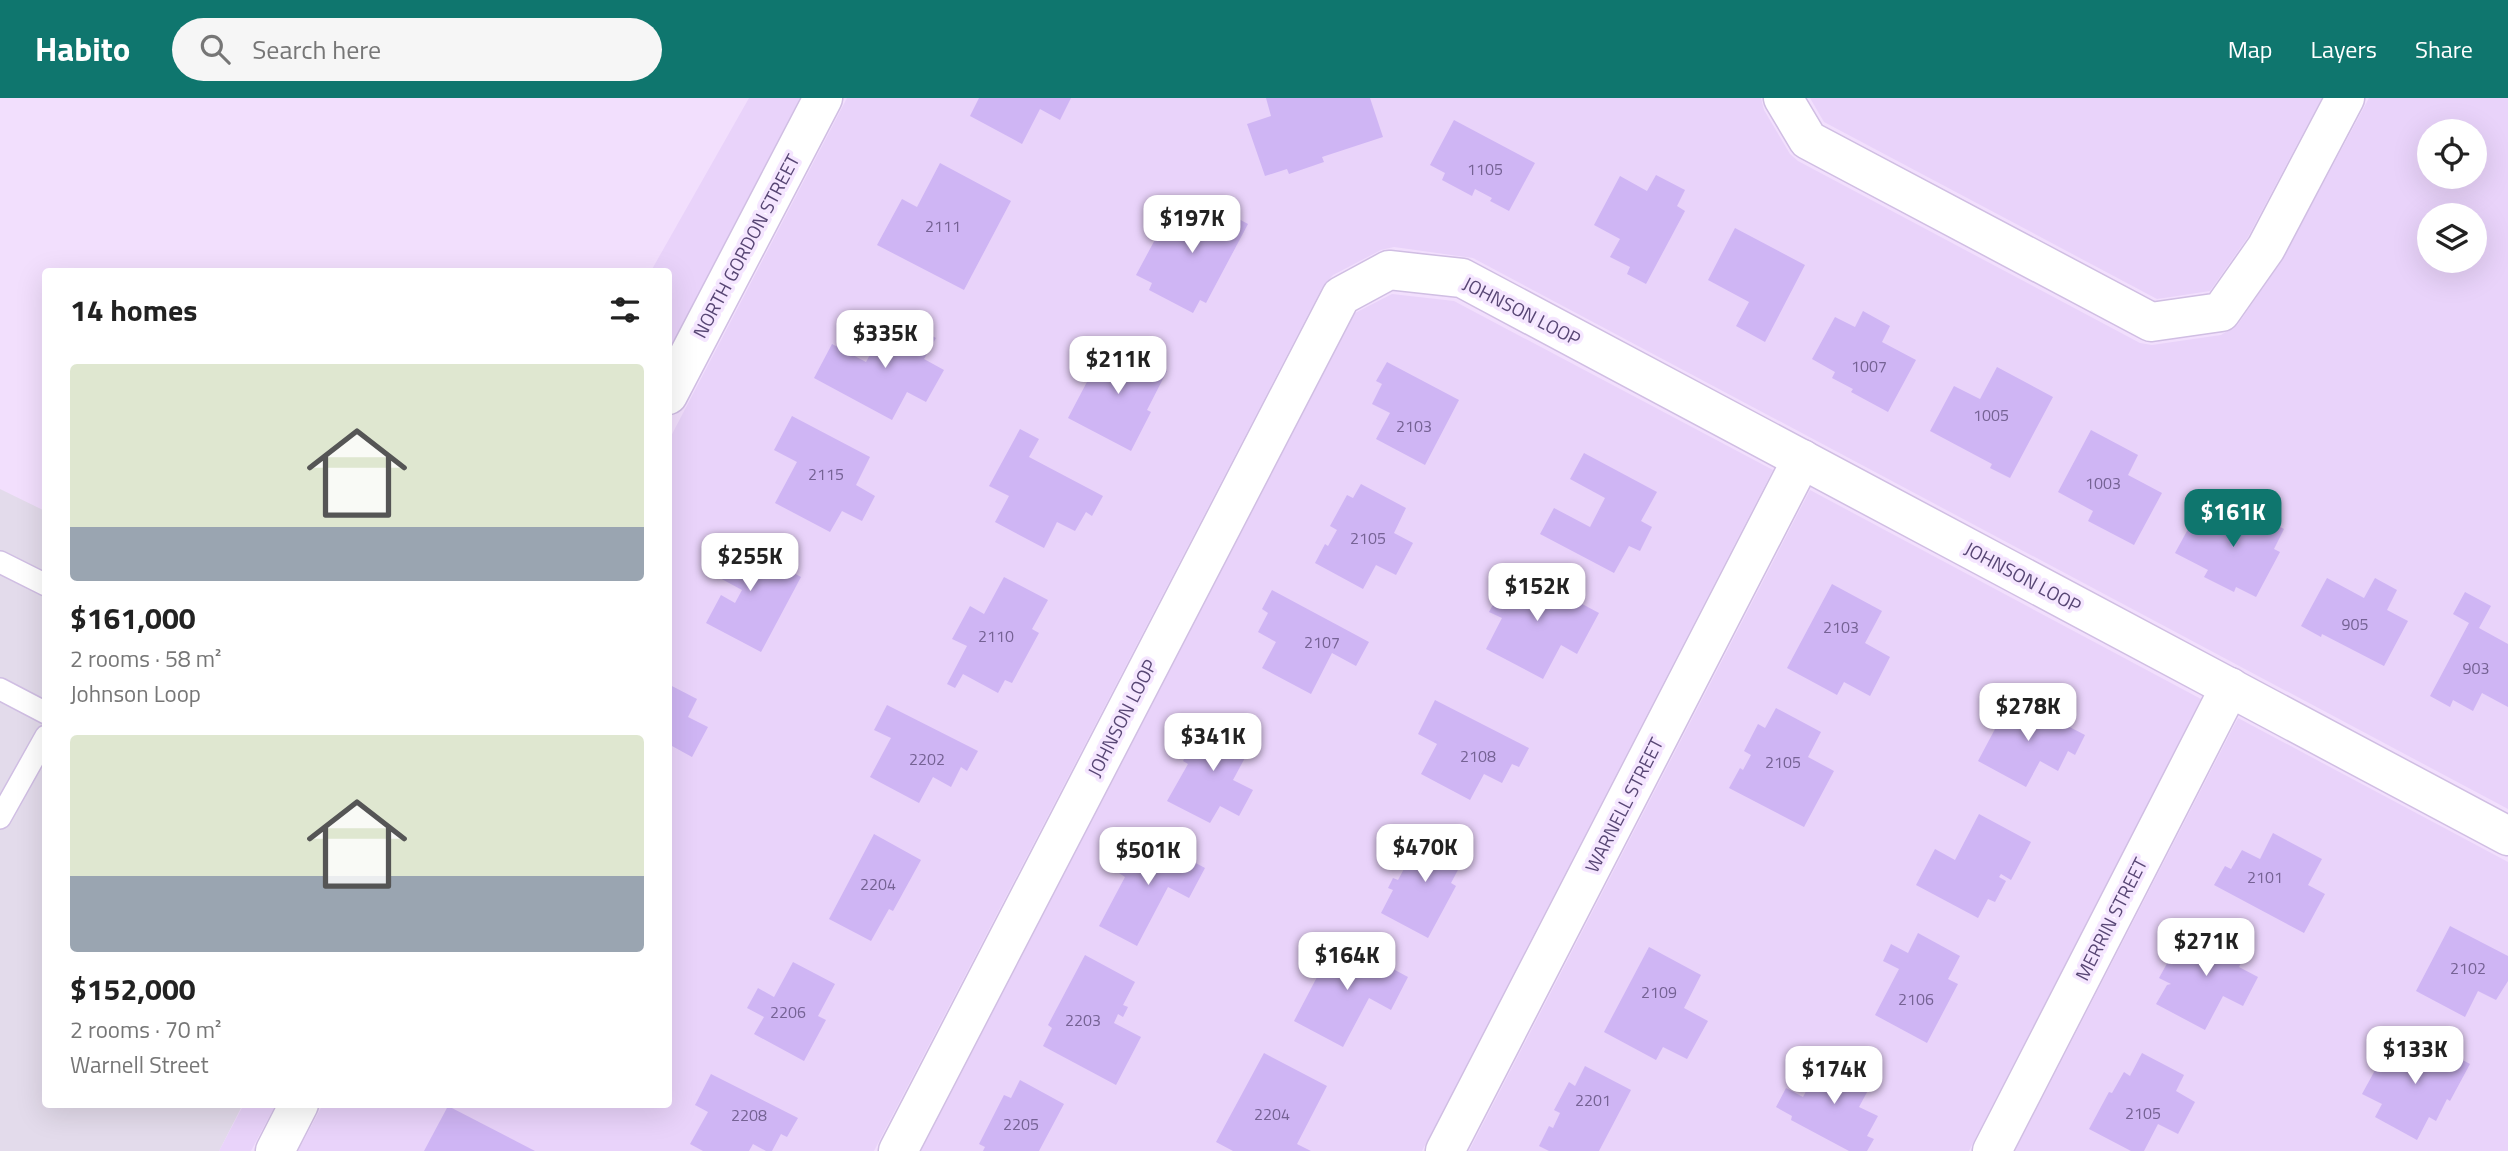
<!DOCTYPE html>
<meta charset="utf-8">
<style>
:root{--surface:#fff;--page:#f6f6f6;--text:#222;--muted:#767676;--accent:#0f766e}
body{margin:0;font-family:"Titillium Web",sans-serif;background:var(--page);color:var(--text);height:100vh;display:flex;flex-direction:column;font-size:26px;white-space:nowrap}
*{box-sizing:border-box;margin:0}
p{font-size:23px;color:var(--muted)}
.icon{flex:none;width:38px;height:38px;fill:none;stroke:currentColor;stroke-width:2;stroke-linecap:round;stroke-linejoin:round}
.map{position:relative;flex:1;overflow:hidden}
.side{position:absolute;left:42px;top:170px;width:630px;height:840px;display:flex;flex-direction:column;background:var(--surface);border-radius:7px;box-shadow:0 7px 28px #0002}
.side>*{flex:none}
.fabs{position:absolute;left:2417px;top:21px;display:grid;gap:14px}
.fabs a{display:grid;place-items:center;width:70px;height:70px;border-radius:50%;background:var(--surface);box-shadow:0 7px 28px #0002;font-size:35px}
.price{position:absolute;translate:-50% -60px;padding:0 16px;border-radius:14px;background:#fff;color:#222;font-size:23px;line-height:46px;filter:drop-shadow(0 2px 4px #0008)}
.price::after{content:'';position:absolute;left:50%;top:42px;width:21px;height:16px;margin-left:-10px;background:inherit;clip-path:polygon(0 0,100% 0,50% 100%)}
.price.current{background:var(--accent);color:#fff}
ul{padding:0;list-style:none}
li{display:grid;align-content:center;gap:14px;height:371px;padding:0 28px}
li span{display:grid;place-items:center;height:217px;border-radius:7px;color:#555}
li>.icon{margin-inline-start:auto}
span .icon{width:126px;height:126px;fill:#fffc;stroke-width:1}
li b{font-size:30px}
h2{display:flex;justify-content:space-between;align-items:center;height:84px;padding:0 28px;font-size:30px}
header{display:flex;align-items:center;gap:42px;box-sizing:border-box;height:98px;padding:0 35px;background:var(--accent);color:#fff}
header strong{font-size:33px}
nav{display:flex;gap:38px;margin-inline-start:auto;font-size:24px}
.search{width:490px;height:63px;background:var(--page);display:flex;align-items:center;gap:18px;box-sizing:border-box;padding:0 24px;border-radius:38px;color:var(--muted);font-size:26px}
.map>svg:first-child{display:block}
.residential{fill:#e9d3fa;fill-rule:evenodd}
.industrial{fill:#e3dbeb}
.building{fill:#cfb5f4}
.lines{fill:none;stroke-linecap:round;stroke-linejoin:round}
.service-casing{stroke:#d0bee3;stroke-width:24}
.minor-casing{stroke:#d0bee3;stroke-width:41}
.tertiary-casing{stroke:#d0bee3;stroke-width:41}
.service{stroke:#fff;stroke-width:21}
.minor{stroke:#fff;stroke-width:38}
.tertiary{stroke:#fff;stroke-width:38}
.labels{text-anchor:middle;stroke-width:7;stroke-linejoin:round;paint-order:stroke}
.number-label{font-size:16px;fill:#756294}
.street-label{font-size:19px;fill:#574674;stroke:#f5e6ff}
</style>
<header>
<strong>Habito</strong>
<div class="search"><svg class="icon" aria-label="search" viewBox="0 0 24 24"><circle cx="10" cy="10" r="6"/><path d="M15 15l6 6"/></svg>Search here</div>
<nav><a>Map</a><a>Layers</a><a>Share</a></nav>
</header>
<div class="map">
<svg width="2508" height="1053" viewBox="0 0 2508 1053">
<rect width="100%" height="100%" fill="#f2dffd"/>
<g class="residential">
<path d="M749,0H800L669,252L668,173H651Z"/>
<path d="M847,0H1761L1764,12L1790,56L1798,63L2140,245L2152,247L2221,237L2238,226L2282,162L2369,0H2508V711L1473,160L1394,149L1381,152L1333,177L1323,188L874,1053H298L323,1006H668L669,342ZM2429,33H2474V79H2429ZM2429,117H2474V163H2429Z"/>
<path d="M1810,0H2322L2248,139L2210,193L2157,201L1824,24Z"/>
<path d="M1392,196L1454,203L1773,372L1422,1053H921L1355,215Z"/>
<path d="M1810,392L2201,601L1969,1053H1469Z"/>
<path d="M2238,620L2508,764V1053H2015Z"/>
<path d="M244,1006H276L251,1053H219Z"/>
</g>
<path class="industrial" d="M0,391L45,413L46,1006H243L219,1053H0Z"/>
<g class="building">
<path d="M979,0H1071L1060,22L1040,11L1022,46L970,18Z"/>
<path d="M1266,0H1370L1383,39L1322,59L1324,64L1289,76L1287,71L1265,78L1247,26L1271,18Z"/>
<path d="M1454,22L1535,65L1509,113L1490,103L1492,100L1475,91L1472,98L1442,82L1445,75L1430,67Z"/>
<path d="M940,65L1011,103L964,192L877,147L902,101L917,109Z"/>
<path d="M1656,77L1685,92L1677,108L1685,113L1646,186L1627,176L1630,169L1610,159L1620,141L1594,127L1620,78L1647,93Z"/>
<path d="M1198,99L1248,126L1206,205L1200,202L1193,215L1149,192L1152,185L1136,177L1165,123L1181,131Z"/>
<path d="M1735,130L1805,167L1765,244L1736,228L1749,204L1708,182Z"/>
<path d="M1863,213L1890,228L1882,244L1916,262L1888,314L1851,294L1853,291L1832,280L1835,274L1812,261L1835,219L1855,229Z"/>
<path d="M892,217L936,240L924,261L944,272L926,304L907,294L892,322L814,280L832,246L866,264Z"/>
<path d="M1109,242L1167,273L1147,312L1151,314L1131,353L1068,320Z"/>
<path d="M1387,264L1459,302L1425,367L1376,341L1390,315L1372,306L1382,286L1376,283Z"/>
<path d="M1997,269L2053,299L2010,380L1990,370L1992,366L1930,333L1954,288L1980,301Z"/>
<path d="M792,318L870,359L856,387L875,398L862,423L842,413L830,434L775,405L797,364L774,352Z"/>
<path d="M1020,331L1039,341L1029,359L1103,398L1092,418L1086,414L1075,433L1057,424L1044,450L995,424L1009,398L989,388Z"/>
<path d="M2091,332L2138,357L2128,377L2162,395L2134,447L2088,423L2093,413L2058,394Z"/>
<path d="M1584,355L1657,394L1641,423L1652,429L1640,453L1629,448L1614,475L1540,436L1554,410L1590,429L1605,400L1570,381Z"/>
<path d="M1361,386L1406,410L1394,435L1413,445L1396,477L1376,467L1363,491L1315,465L1325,446L1328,448L1337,432L1330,428L1347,397L1353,400Z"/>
<path d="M2238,407L2284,431L2274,451L2280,454L2256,499L2236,489L2234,494L2204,479L2208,472L2175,455L2199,411L2228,426Z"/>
<path d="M723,437L801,479L761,554L706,525L721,497L735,505L742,492L705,472Z"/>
<path d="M1513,469L1599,515L1577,556L1561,547L1543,581L1486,551L1502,520L1489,514Z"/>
<path d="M1004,479L1048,502L1032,531L1039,535L1012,585L1005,582L998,595L963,576L955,590L947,586L967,548L952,541L970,508L984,516Z"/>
<path d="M2327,480L2364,500L2375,480L2397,492L2387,512L2408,523L2384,568L2322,536L2321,539L2301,528Z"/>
<path d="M1832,486L1882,513L1865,545L1890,559L1870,598L1844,584L1837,597L1787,570Z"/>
<path d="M1272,492L1369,544L1356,568L1332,555L1311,596L1262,570L1276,544L1258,534L1268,515L1262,511Z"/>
<path d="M2465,494L2491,508L2479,530L2508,546V609L2482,595L2473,613L2453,602L2450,609L2430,598L2469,525L2453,516Z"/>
<path d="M668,586L697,601L688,619L708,629L692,659L672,648L668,656Z"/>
<path d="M2012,599L2085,637L2075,657L2068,653L2058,673L2040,663L2026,689L1978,663Z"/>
<path d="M1435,602L1529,650L1519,669L1512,666L1502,685L1484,676L1470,702L1421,676L1437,646L1418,636Z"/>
<path d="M887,607L978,653L967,673L961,669L951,689L933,679L919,705L870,679L891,640L874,632Z"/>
<path d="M1776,610L1821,634L1808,659L1834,673L1804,729L1729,690L1740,670L1743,672L1751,657L1744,653L1758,626L1765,630Z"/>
<path d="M1207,618L1254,643L1233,682L1253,692L1239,718L1220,708L1210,725L1167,703L1188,666L1183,663Z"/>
<path d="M1979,716L2031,744L2011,782L2001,776L1999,779L2006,783L1995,804L1988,801L1978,820L1916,787L1935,751L1955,762Z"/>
<path d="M1426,730L1468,753L1451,785L1456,788L1428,840L1381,815L1393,792L1388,790L1393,780L1398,782Z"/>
<path d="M1140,735L1205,770L1189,800L1168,789L1137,848L1099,828L1125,779L1119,775Z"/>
<path d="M2273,735L2322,761L2308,787L2325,796L2304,835L2214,787L2225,768L2231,771L2242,752L2260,761Z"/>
<path d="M874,736L921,762L893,813L889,811L871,843L829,821Z"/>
<path d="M2202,827L2248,851L2239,869L2258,879L2243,908L2223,898L2205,932L2156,906L2167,887L2171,886L2159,880L2170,860L2182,866Z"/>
<path d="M2450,828L2508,858V883L2496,902L2478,893L2465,919L2416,893Z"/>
<path d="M1918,835L1960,858L1948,881L1958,886L1927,945L1875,917L1899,871L1883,863L1891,846L1908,855Z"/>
<path d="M1337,841L1408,879L1391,912L1369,900L1343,949L1294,923Z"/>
<path d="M1649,849L1701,877L1684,910L1708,923L1687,961L1663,949L1656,962L1604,934Z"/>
<path d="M1085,857L1135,884L1123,907L1128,909L1123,919L1118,916L1114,925L1141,939L1116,987L1043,948L1052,930L1048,927Z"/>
<path d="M793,864L835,886L818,918L826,922L804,963L754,936L764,919L747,910L758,890L774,899Z"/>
<path d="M2418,938L2470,966L2450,1003L2447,1001L2436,1023L2429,1019L2417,1042L2375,1019L2382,1006L2362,996L2385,954L2404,964Z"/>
<path d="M1264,955L1327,988L1297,1046L1311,1053H1233L1216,1044Z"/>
<path d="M2142,955L2184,977L2176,993L2195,1004L2178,1036L2158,1026L2144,1053H2131L2089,1031L2109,994L2112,995L2124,974L2130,978Z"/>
<path d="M1825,957L1873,983L1859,1009L1878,1018L1867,1038L1874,1041L1867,1053H1849L1791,1022L1792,1018L1776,1009L1786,990L1803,999Z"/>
<path d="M1585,968L1631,992L1599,1053H1549L1539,1048L1549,1028L1553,1030L1560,1015L1554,1012L1569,984L1575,988Z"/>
<path d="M711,976L798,1020L787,1039L781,1036L772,1053H766L753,1046L749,1053H703L690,1046L708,1014L695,1007Z"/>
<path d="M1020,982L1064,1006L1039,1053H983L985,1049L979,1046L1004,997L1011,1000Z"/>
<path d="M448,1008L535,1053H424Z"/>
</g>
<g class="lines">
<g class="service-casing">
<g id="service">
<path d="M0,464L46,487"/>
<path d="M0,591L46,615"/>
<path d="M0,720L46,638"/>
</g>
</g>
<g class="minor-casing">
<g id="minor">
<path d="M1783,0L1808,42L2151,224L2221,214L2266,150L2345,0"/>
<path d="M898,1053L1341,198L1389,172L1462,180L2508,738"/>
<path d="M1445,1053L1802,361"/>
<path d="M1992,1053L2230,589"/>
</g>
</g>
<g class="tertiary-casing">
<g id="tertiary">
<path d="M668,297L823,0"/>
<path d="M275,1053L299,1006"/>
</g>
</g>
<use href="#service" class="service"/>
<use href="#minor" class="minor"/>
<use href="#tertiary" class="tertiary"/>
</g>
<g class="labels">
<g class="number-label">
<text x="1485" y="77">1105</text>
<text x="943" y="134">2111</text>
<text x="1869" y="274">1007</text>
<text x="1991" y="323">1005</text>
<text x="1414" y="334">2103</text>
<text x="826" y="382">2115</text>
<text x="2103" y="391">1003</text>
<text x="1368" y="446">2105</text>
<text x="2355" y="532">905</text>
<text x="1841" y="535">2103</text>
<text x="996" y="544">2110</text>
<text x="1322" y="550">2107</text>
<text x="2476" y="576">903</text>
<text x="1478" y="664">2108</text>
<text x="927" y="667">2202</text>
<text x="1783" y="670">2105</text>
<text x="2265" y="785">2101</text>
<text x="878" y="792">2204</text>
<text x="2468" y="876">2102</text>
<text x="1659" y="900">2109</text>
<text x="1916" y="907">2106</text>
<text x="788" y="920">2206</text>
<text x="1083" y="928">2203</text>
<text x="1593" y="1008">2201</text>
<text x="2143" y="1021">2105</text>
<text x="1272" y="1022">2204</text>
<text x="749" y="1023">2208</text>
<text x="1021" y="1032">2205</text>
</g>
<g class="street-label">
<text transform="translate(746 148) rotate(-62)" y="7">NORTH GORDON STREET</text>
<text transform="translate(1522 213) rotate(27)" y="7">JOHNSON LOOP</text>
<text transform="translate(2023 479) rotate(28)" y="7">JOHNSON LOOP</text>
<text transform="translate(1122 620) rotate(-63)" y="7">JOHNSON LOOP</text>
<text transform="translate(1624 707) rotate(-63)" y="7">WARNELL STREET</text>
<text transform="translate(2111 821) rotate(-63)" y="7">MERRIN STREET</text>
</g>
</g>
</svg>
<div class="fabs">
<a><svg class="icon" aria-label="locate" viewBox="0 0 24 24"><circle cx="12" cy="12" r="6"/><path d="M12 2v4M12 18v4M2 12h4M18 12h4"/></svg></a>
<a><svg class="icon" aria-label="layers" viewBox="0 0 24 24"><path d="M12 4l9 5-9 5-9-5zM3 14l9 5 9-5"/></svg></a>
</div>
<b class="price" style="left:1192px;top:157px">$197K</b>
<b class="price" style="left:885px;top:272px">$335K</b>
<b class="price" style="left:1118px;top:298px">$211K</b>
<b class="price current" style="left:2233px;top:451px">$161K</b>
<b class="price" style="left:750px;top:495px">$255K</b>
<b class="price" style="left:1537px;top:525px">$152K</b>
<b class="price" style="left:2028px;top:645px">$278K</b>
<b class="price" style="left:1213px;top:675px">$341K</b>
<b class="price" style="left:1425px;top:786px">$470K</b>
<b class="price" style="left:1148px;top:789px">$501K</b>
<b class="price" style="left:2206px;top:880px">$271K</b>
<b class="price" style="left:1347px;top:894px">$164K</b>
<b class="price" style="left:2415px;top:988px">$133K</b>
<b class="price" style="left:1834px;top:1008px">$174K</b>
<section class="side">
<h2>14 homes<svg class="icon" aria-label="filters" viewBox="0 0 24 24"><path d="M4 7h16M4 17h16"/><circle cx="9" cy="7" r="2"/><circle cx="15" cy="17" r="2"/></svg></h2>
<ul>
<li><span style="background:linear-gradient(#dfe7d0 75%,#9aa5b1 0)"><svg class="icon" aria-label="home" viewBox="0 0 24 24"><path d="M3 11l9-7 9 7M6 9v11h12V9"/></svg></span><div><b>$161,000</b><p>2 rooms · 58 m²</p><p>Johnson Loop</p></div></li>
<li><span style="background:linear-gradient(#dfe7d0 65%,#9aa5b1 0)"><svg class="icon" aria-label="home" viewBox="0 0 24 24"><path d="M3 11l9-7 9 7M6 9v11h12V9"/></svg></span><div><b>$152,000</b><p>2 rooms · 70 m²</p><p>Warnell Street</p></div></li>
</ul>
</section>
</div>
